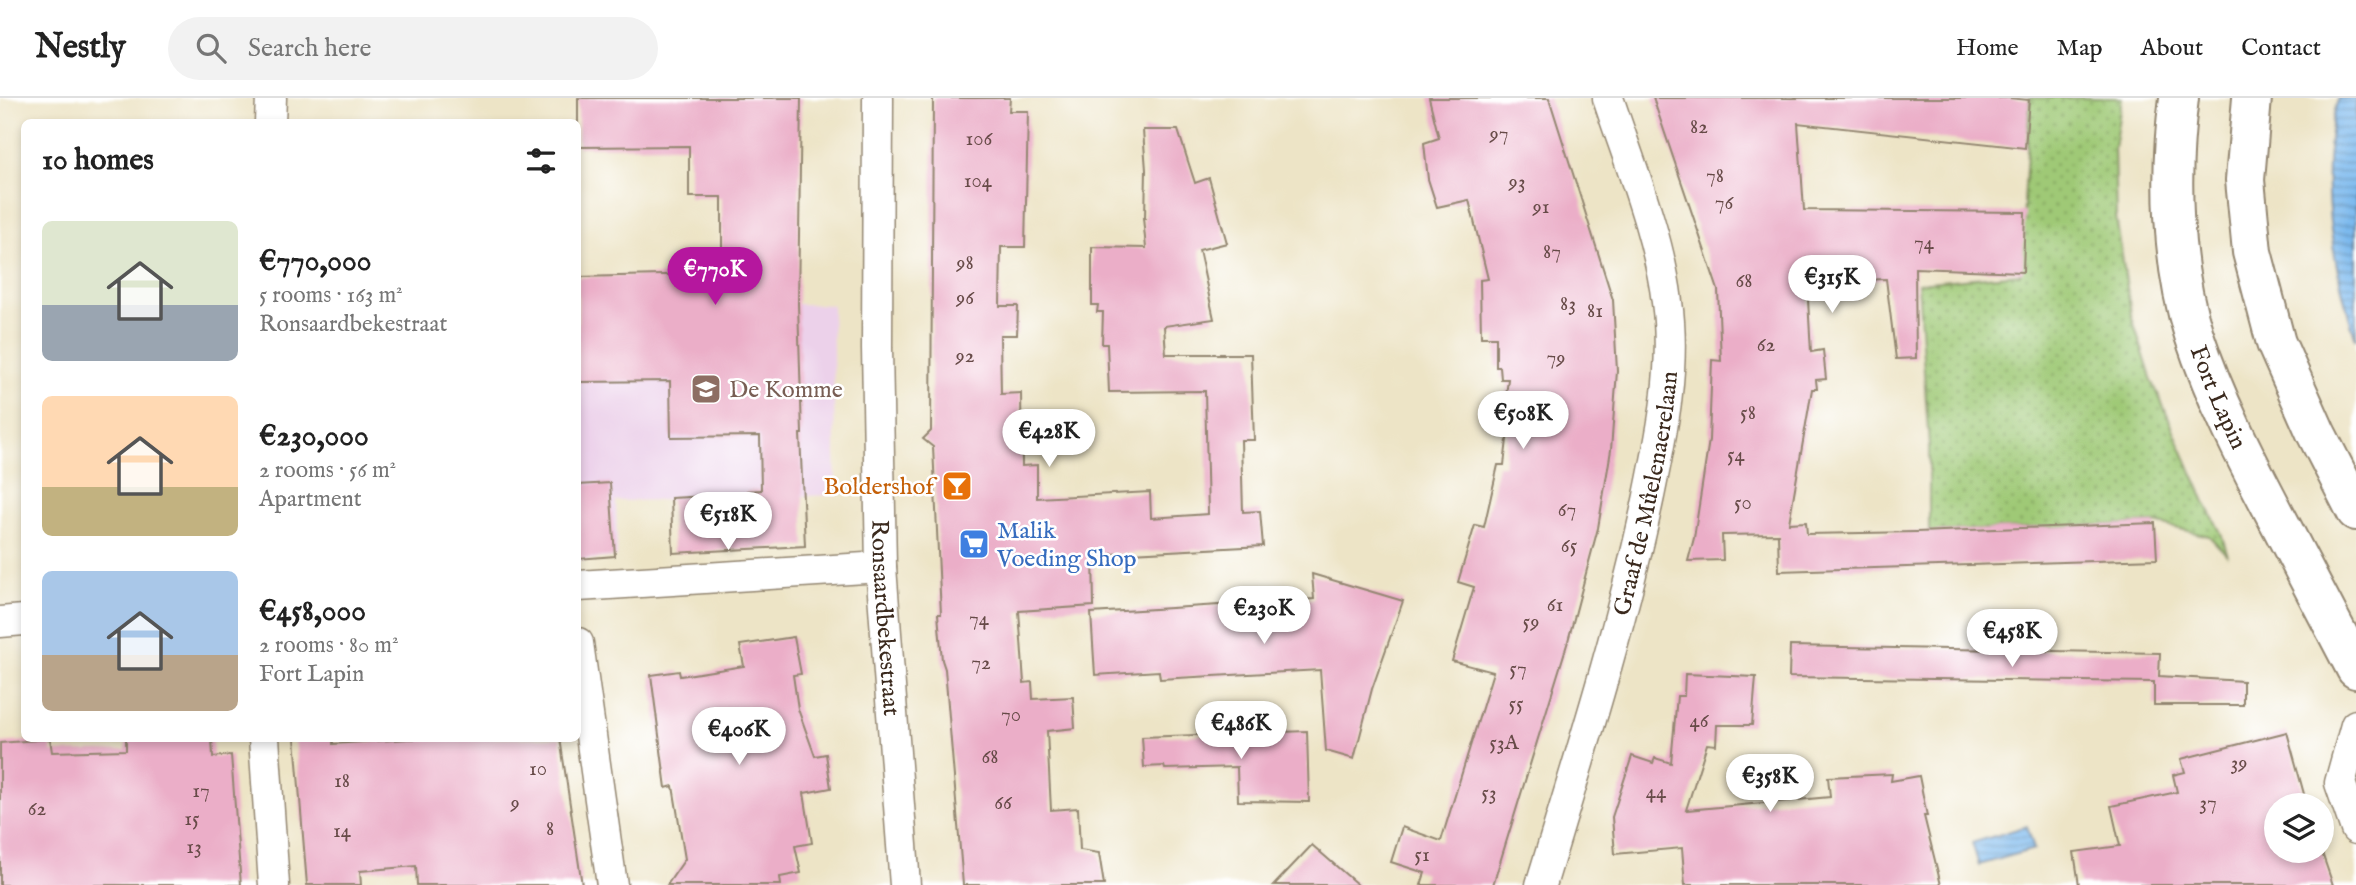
<!DOCTYPE html>
<meta charset="utf-8">
<style>
:root{--surface:#fff;--page:#f2f2f2;--text:#222;--muted:#767676;--line:#e0e0e0;--accent:#b5179e}
body{margin:0;font-family:"IM FELL English",serif;background:var(--page);color:var(--text);height:100vh;display:flex;flex-direction:column;font-size:26px;white-space:nowrap}
*{box-sizing:border-box;margin:0}
p{font-size:23px;color:var(--muted)}
.icon{flex:none;width:38px;height:38px;fill:none;stroke:currentColor;stroke-width:2;stroke-linecap:round;stroke-linejoin:round}
.map{position:relative;flex:1;overflow:hidden}
.panel{position:absolute;left:21px;top:21px;width:560px;height:623px;display:flex;flex-direction:column;background:var(--surface);border-radius:10px;box-shadow:0 4px 10px #0003}
.panel>*{flex:none}
.controls{position:absolute;left:2264px;top:695px;display:grid;gap:14px}
.controls a{display:grid;place-items:center;width:70px;height:70px;border-radius:50%;background:var(--surface);box-shadow:0 4px 10px #0003;font-size:35px}
.price{position:absolute;translate:-50% -60px;padding:0 16px;border-radius:24px;background:#fff;color:#222;font-size:23px;line-height:46px;filter:drop-shadow(0 2px 4px #0008)}
.price::after{content:'';position:absolute;left:50%;top:42px;width:21px;height:16px;margin-left:-10px;background:inherit;clip-path:polygon(0 0,100% 0,50% 100%)}
.price.active{background:var(--accent);color:#fff}
ul{padding:0;list-style:none}
li{display:flex;align-items:center;gap:21px;height:175px;padding:0 21px}
li span{display:grid;place-items:center;flex:none;width:196px;height:140px;border-radius:10px;color:#555}
li>.icon{margin-inline-start:auto}
span .icon{width:84px;height:84px;fill:#fffc;stroke-width:1}
li b{font-size:30px}
h2{display:flex;justify-content:space-between;align-items:center;height:84px;padding:0 21px;font-size:30px}
header{display:flex;align-items:center;gap:42px;box-sizing:border-box;height:98px;padding:0 35px;background:var(--surface);border-bottom:2px solid var(--line)}
header strong{font-size:33px}
nav{display:flex;gap:38px;margin-inline-start:auto;font-size:24px}
.search{width:490px;height:63px;background:var(--page);display:flex;align-items:center;gap:18px;box-sizing:border-box;padding:0 24px;border-radius:38px;color:var(--muted);font-size:26px}
.map>svg:first-child{display:block}
.built{fill:#ecd1ea}
.green{fill:url(#green-dots);stroke:#6d7a4a;stroke-width:2}
.water{fill:url(#water-rules);stroke:#5b7286;stroke-width:2}
.building{fill:#ebaec8}
.lines{fill:none;stroke-linecap:round;stroke-linejoin:round}
.minor-casing{stroke:#948772;stroke-width:33}
.primary-casing{stroke:#948772;stroke-width:42}
.minor{stroke:#fff;stroke-width:30}
.primary{stroke:#fff;stroke-width:38}
.labels{text-anchor:middle;stroke-width:5;stroke-linejoin:round;paint-order:stroke}
.number-label{font-size:21px;fill:#674b48}
.education-label{font-size:24px;fill:#785e54;stroke:#fff;text-anchor:start}
.street-label{font-size:24px;fill:#3b2a1e;stroke:#fff}
.food-label{font-size:24px;fill:#c56008;stroke:#fff;text-anchor:end}
.shop-label{font-size:24px;fill:#366cbe;stroke:#fff;text-anchor:start}
</style>
<header>
<strong>Nestly</strong>
<div class="search"><svg class="icon" aria-label="search" viewBox="0 0 24 24"><circle cx="10" cy="10" r="6"/><path d="M15 15l6 6"/></svg>Search here</div>
<nav><a>Home</a><a>Map</a><a>About</a><a>Contact</a></nav>
</header>
<div class="map">
<svg width="2356" height="787" viewBox="0 0 2356 787">
<defs>
<pattern id="green-dots" width="8" height="8" patternUnits="userSpaceOnUse" patternTransform="scale(1.75)"><rect width="8" height="8" fill="#9fc976"/><path d="M2 2h.1M6 6h.1" fill="none" stroke="#83a360" stroke-width="1.8" stroke-linecap="round"/></pattern>
<pattern id="water-rules" width="6" height="5" patternUnits="userSpaceOnUse" patternTransform="scale(1.75)"><rect width="6" height="5" fill="#7bb9ee"/><path d="M0 2.5h6" fill="none" stroke="#6697c0"/></pattern>
</defs>
<rect width="100%" height="100%" fill="#fff"/>
<filter id="ink" filterUnits="userSpaceOnUse"><feTurbulence type="fractalNoise" baseFrequency=".0143" numOctaves="2"/><feDisplacementMap in="SourceGraphic" scale="14" xChannelSelector="R" yChannelSelector="G"/><feConvolveMatrix kernelMatrix="1 2 1 2 8 2 1 2 1" color-interpolation-filters="sRGB"/></filter>
<filter id="wash" filterUnits="userSpaceOnUse"><feTurbulence type="fractalNoise" baseFrequency=".00686" numOctaves="4" result="noise"/><feDisplacementMap in="SourceGraphic" scale="28" xChannelSelector="R" yChannelSelector="G"/><feGaussianBlur stdDeviation="1.57" result="paint"/><feColorMatrix in="noise" values="0 0 0 0 0 0 0 0 0 0 0 0 0 0 0 0 0 1.4 0 .05"/><feComposite in="paint" operator="in"/></filter>
<g filter="url(#wash)">
<rect width="100%" height="100%" fill="#ede4c6"/>
<path class="built" d="M798,206L832,207L836,397L803,398L765,392L747,393L746,396L673,402L616,403L617,459L578,463V208Z"/>
<path class="green" d="M2030,0H2122L2114,50L2116,119L2131,216L2151,280L2205,404L2221,435L2228,458L2209,438L2155,425L1929,434V348L1918,185L2020,176Z"/>
<g class="water">
<path d="M2338,0H2356V242C2332,165 2316,79 2338,0Z"/>
<path d="M2027,728L2034,751L1979,767L1972,745Z"/>
</g>
<g id="blocks">
<g class="building">
<path d="M578,0H801L798,206L802,336H800L805,448L673,455L671,400L746,396L747,393L761,392L760,338L671,339L670,283L578,284V179L705,176L706,156L722,157V99H689V48L578,49Z"/>
<path d="M933,0H1010L1009,13H1028L1025,149H1001L1000,208H1018L1017,237H1000L1001,296L1021,295L1022,368L1037,367V400L1150,394L1151,420L1208,416L1205,293L1109,294L1107,246H1102L1103,214H1097L1098,207H1092V149L1146,150L1143,120H1145L1146,72L1143,32H1178L1195,85L1209,80L1227,145L1199,152L1214,221L1164,228L1166,256H1251L1254,342H1241L1243,414L1260,413L1263,448L1093,457L1094,508L1019,513L1024,585L1032,584L1033,601L1073,599L1075,630L1047,633L1051,712L1078,710L1080,752L1099,755L1104,787H963L945,571L942,562L938,516H941L933,349L923,341L931,333Z"/>
<path d="M1429,0H1549L1613,202L1617,273L1611,352L1598,430L1568,543L1493,787H1421L1425,775L1391,764L1402,729L1441,743L1493,574L1452,563L1474,489L1458,484L1475,427L1484,429L1498,367H1504L1510,316L1504,315L1508,281H1501L1500,269H1496V239H1481L1480,182L1488,181L1469,102L1437,109L1428,81L1424,45L1439,40Z"/>
<path d="M1653,0H2008L2029,2L2025,50L1798,25L1804,112L2025,114L2023,174L1915,170L1916,260L1896,261L1886,181L1807,184L1811,254L1823,252L1826,281L1816,282L1817,291H1812L1789,425L1806,424L1807,436L1916,434L2155,425L2157,461L1779,473L1778,436L1722,437L1723,462L1688,463L1694,440L1709,342L1712,262L1721,263L1718,192Z"/>
<path d="M610,385L615,458L578,461V387Z"/>
<path d="M1312,476L1403,503L1372,591L1354,661L1326,653L1320,572L1160,581L1159,573L1095,577L1091,515L1314,501Z"/>
<path d="M794,539L801,576L793,577L798,611L815,658L826,656L831,690L804,695L812,745L795,748L801,775L780,779L781,787H667L685,761L673,688L666,690L651,577L679,573L680,578L744,568L740,547Z"/>
<path d="M1790,548L2160,555L2159,578L2243,583V607H2154V584L1789,579Z"/>
<path d="M1685,576L1756,579L1752,627H1717L1716,647L1707,646L1686,712L1830,699L1828,679L1892,676L1891,683L1919,678L1927,718H1924L1941,787H1685L1682,750L1615,756L1612,719L1632,658L1653,665L1655,660L1671,665L1677,598H1684Z"/>
<path d="M1307,633L1309,704L1238,703L1237,669L1165,671L1164,668L1144,669L1142,639Z"/>
<path d="M2287,634L2307,707H2277V752H2321L2333,787H2079L2074,754L2120,748L2111,708L2177,694L2173,677L2185,674L2181,661Z"/>
<path d="M126,640H212L213,659L231,657L241,787H0V645L50,641L52,654L126,652Z"/>
<path d="M295,640H333V646L407,641L560,640L582,787H417L416,768L360,773L361,787H307Z"/>
<path d="M1312,747L1358,787H1274Z"/>
</g>
</g>
</g>
<g filter="url(#ink)">
<use href="#blocks" fill-opacity="0" stroke="#948772" stroke-width="2"/>
<g class="lines">
<g class="minor-casing">
<g id="minor">
<path id="s1" d="M878,0L877,250L881,469L905,787"/>
<path d="M270,24L271,0"/>
<path d="M578,488L881,469"/>
<path d="M0,524L24,522"/>
<path d="M578,545L612,787"/>
<path d="M2356,627L2340,685L2356,731"/>
<path d="M264,640L274,787"/>
<path id="s2" d="M1541,787C1580,658 1621,530 1649,398C1662,335 1676,269 1667,204C1659,137 1629,64 1608,0"/>
</g>
</g>
<g class="primary-casing">
<g id="primary">
<path id="s3" d="M2179,0C2169,73 2171,166 2194,237C2215,301 2246,361 2277,420C2303,470 2330,521 2356,571"/>
<path d="M2252,0L2245,82L2252,154L2276,245L2316,335L2356,413"/>
</g>
</g>
<use href="#minor" class="minor"/>
<use href="#primary" class="primary"/>
</g>
</g>
<defs>
<g id="school-square" transform="scale(1.575)"><rect x="-9" y="-9" width="18" height="18" rx="4" fill="#8d6e63" stroke="#fff"/><path d="M0-5L7-2L0 1L-7-2ZM-4 1L0 2.5L4 1V4Q0 6-4 4Z" fill="#fff"/></g>
<g id="bar-square" transform="scale(1.575)"><rect x="-9" y="-9" width="18" height="18" rx="4" fill="#e8710a" stroke="#fff"/><path d="M-6-5H6L.8 .8V4.5H3.5V6h-7V4.5H-.8V.8Z" fill="#fff"/></g>
<g id="supermarket-square" transform="scale(1.575)"><rect x="-9" y="-9" width="18" height="18" rx="4" fill="#3f7fe0" stroke="#fff"/><path d="M-6-5.5h2.5l.6 2H6L4.5 2H-2.5L-4.4-4H-6ZM-1.5 3.2a1.3 1.3 0 1 0 .1 0ZM3 3.2a1.3 1.3 0 1 0 .1 0Z" fill="#fff"/></g>
</defs>
<g fill-rule="evenodd">
<use href="#school-square" x="706" y="291"/>
<use href="#bar-square" x="957" y="388"/>
<use href="#supermarket-square" x="974" y="446"/>
</g>
<g class="labels">
<g class="number-label">
<text x="1699" y="35">82</text>
<text x="1499" y="42">97</text>
<text x="979" y="47">106</text>
<text x="1715" y="84">78</text>
<text x="978" y="89">104</text>
<text x="1517" y="90">93</text>
<text x="1724" y="111">76</text>
<text x="1541" y="115">91</text>
<text x="1924" y="151">74</text>
<text x="1552" y="160">87</text>
<text x="965" y="171">98</text>
<text x="1744" y="189">68</text>
<text x="965" y="206">96</text>
<text x="1568" y="212">83</text>
<text x="1595" y="219">81</text>
<text x="1766" y="253">62</text>
<text x="965" y="264">92</text>
<text x="1556" y="266">79</text>
<text x="1748" y="321">58</text>
<text x="1736" y="363">54</text>
<text x="1743" y="411">50</text>
<text x="1567" y="418">67</text>
<text x="1569" y="454">65</text>
<text x="1555" y="513">61</text>
<text x="979" y="527">74</text>
<text x="1531" y="530">59</text>
<text x="981" y="571">72</text>
<text x="1518" y="577">57</text>
<text x="1516" y="612">55</text>
<text x="1011" y="623">70</text>
<text x="1699" y="629">46</text>
<text x="1504" y="651">53A</text>
<text x="990" y="665">68</text>
<text x="2239" y="671">39</text>
<text x="538" y="677">10</text>
<text x="342" y="689">18</text>
<text x="201" y="699">17</text>
<text x="1656" y="700">44</text>
<text x="1489" y="701">53</text>
<text x="515" y="711">9</text>
<text x="1003" y="711">66</text>
<text x="2208" y="711">37</text>
<text x="37" y="717">62</text>
<text x="192" y="727">15</text>
<text x="550" y="737">8</text>
<text x="342" y="739">14</text>
<text x="194" y="755">13</text>
<text x="1422" y="763">51</text>
</g>
<g class="education-label">
<text x="729" y="299">De Komme</text>
</g>
<g class="street-label">
<text dy="8" stroke="none"><textPath href="#s3" startOffset="306">Fort Lapin</textPath></text>
<text dy="8" stroke="none"><textPath href="#s2" startOffset="406">Graaf de Mûelenaerelaan</textPath></text>
<text dy="8" stroke="none"><textPath href="#s1" startOffset="520">Ronsaardbekestraat</textPath></text>
</g>
<g class="food-label">
<text x="934" y="396">Boldershof</text>
</g>
<g class="shop-label">
<text x="997" y="440">Malik<tspan x="997" dy="28">Voeding Shop</tspan></text>
</g>
</g>
</svg>
<div class="controls">
<a><svg class="icon" aria-label="layers" viewBox="0 0 24 24"><path d="M12 4l9 5-9 5-9-5zM3 14l9 5 9-5"/></svg></a>
</div>
<b class="price active" style="left:715px;top:209px">€770K</b>
<b class="price" style="left:1832px;top:217px">€315K</b>
<b class="price" style="left:1523px;top:353px">€508K</b>
<b class="price" style="left:1049px;top:371px">€428K</b>
<b class="price" style="left:728px;top:454px">€518K</b>
<b class="price" style="left:1264px;top:548px">€230K</b>
<b class="price" style="left:2012px;top:571px">€458K</b>
<b class="price" style="left:1241px;top:663px">€486K</b>
<b class="price" style="left:739px;top:669px">€406K</b>
<b class="price" style="left:1770px;top:716px">€358K</b>
<section class="panel">
<h2>10 homes<svg class="icon" aria-label="filters" viewBox="0 0 24 24"><path d="M4 7h16M4 17h16"/><circle cx="9" cy="7" r="2"/><circle cx="15" cy="17" r="2"/></svg></h2>
<ul>
<li><span style="background:linear-gradient(#dfe7d0 60%,#9aa5b1 0)"><svg class="icon" aria-label="home" viewBox="0 0 24 24"><path d="M3 11l9-7 9 7M6 9v11h12V9"/></svg></span><div><b>€770,000</b><p>5 rooms · 163 m²</p><p>Ronsaardbekestraat</p></div></li>
<li><span style="background:linear-gradient(#ffd9b3 65%,#c2b280 0)"><svg class="icon" aria-label="home" viewBox="0 0 24 24"><path d="M3 11l9-7 9 7M6 9v11h12V9"/></svg></span><div><b>€230,000</b><p>2 rooms · 56 m²</p><p>Apartment</p></div></li>
<li><span style="background:linear-gradient(#a9c7e8 60%,#b9a48a 0)"><svg class="icon" aria-label="home" viewBox="0 0 24 24"><path d="M3 11l9-7 9 7M6 9v11h12V9"/></svg></span><div><b>€458,000</b><p>2 rooms · 80 m²</p><p>Fort Lapin</p></div></li>
</ul>
</section>
</div>
